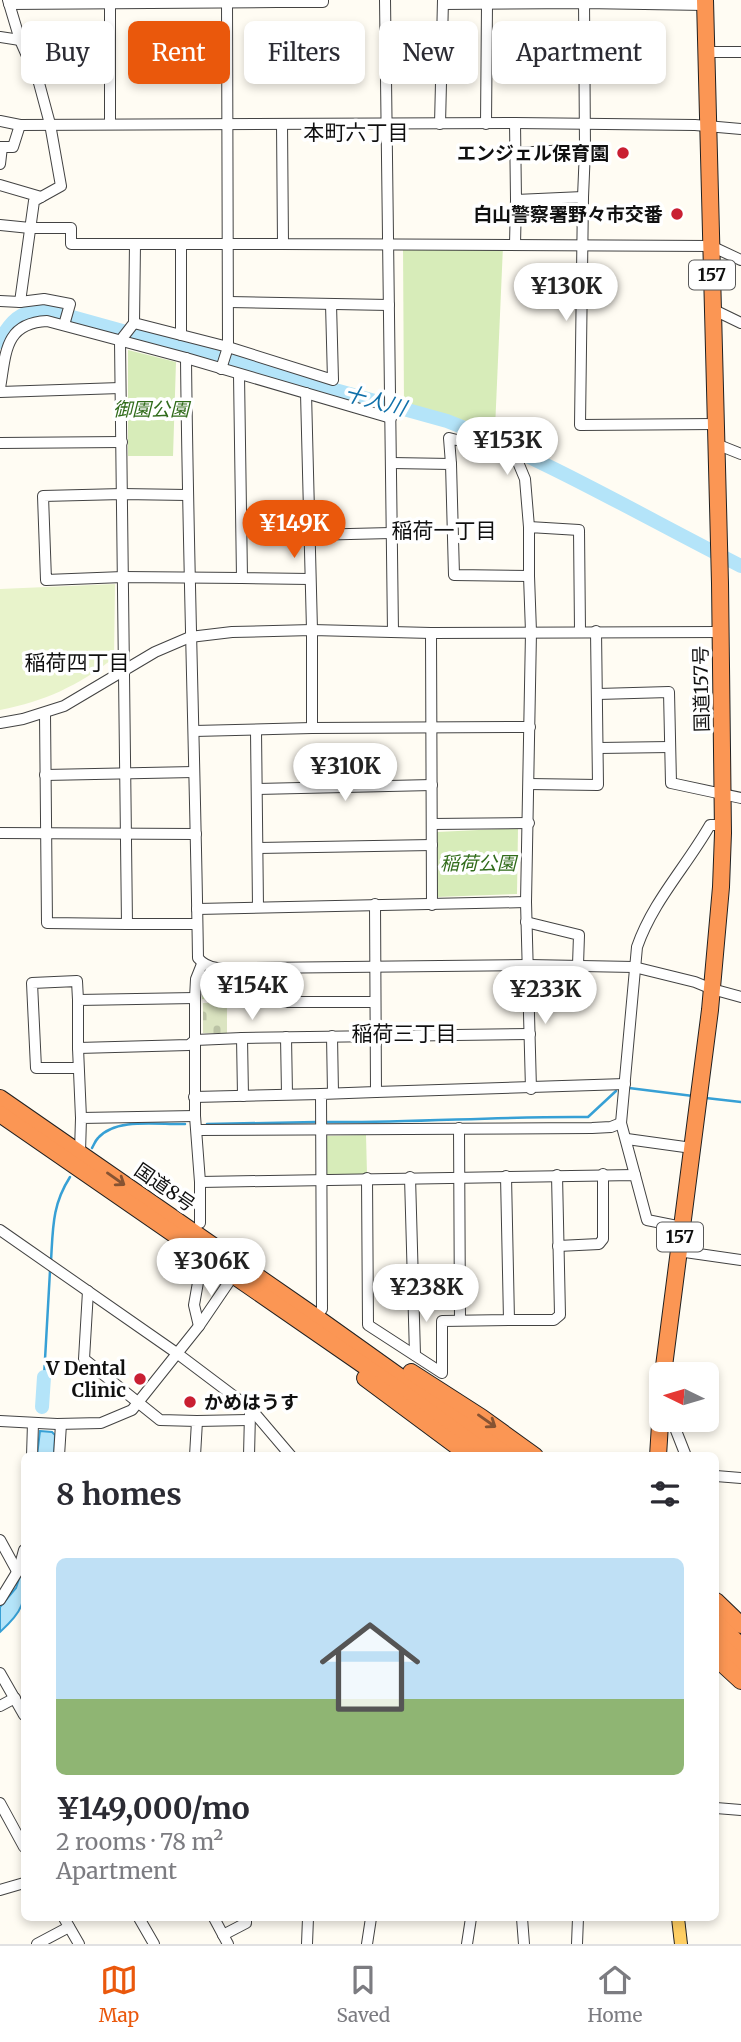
<!DOCTYPE html>
<meta charset="utf-8">
<style>
:root{--surface:#fff;--page:#f2f2f3;--text:#2b2b33;--muted:#7c7c81;--line:#e1e1e2;--accent:#ea580c}
body{margin:0;font-family:Merriweather,"Noto Sans JP",serif;background:var(--page);color:var(--text);height:100vh;display:flex;flex-direction:column;font-size:26px;white-space:nowrap}
*{box-sizing:border-box;margin:0}
p{font-size:23px;color:var(--muted)}
.icon{flex:none;width:38px;height:38px;fill:none;stroke:currentColor;stroke-width:2;stroke-linecap:round;stroke-linejoin:round}
.map{position:relative;flex:1;overflow:hidden}
.sheet{position:absolute;left:21px;top:1452px;width:698px;height:469px;display:flex;flex-direction:column;background:var(--surface);border-radius:10px;box-shadow:0 4px 10px #0003}
.sheet>*{flex:none}
.hud{position:absolute;left:21px;top:21px;width:700px;height:63px;display:flex;gap:14px}
.needle{width:46px;rotate:275deg}
.fabs{position:absolute;left:649px;top:1362px;display:grid;gap:14px}
.fabs a{display:grid;place-items:center;width:70px;height:70px;border-radius:10px;background:var(--surface);box-shadow:0 4px 10px #0003;font-size:35px}
.price{position:absolute;translate:-50% -60px;padding:0 16px;border-radius:24px;background:#fff;color:#222;font-size:23px;line-height:46px;filter:drop-shadow(0 2px 4px #0008)}
.price::after{content:'';position:absolute;left:50%;top:42px;width:21px;height:16px;margin-left:-10px;background:inherit;clip-path:polygon(0 0,100% 0,50% 100%)}
.price.current{background:var(--accent);color:#fff}
ul{padding:0;list-style:none}
li{display:grid;align-content:center;gap:14px;height:371px;padding:0 35px}
li span{display:grid;place-items:center;height:217px;border-radius:10px;color:#555}
li>.icon{margin-inline-start:auto}
span .icon{width:126px;height:126px;fill:#fffc;stroke-width:1}
li b{font-size:30px}
h2{display:flex;justify-content:space-between;align-items:center;height:84px;padding:0 35px;font-size:30px}
.tag{padding:0 24px;border-radius:10px;background:var(--surface);box-shadow:0 4px 10px #0003;font-size:24px;line-height:63px}
.tag.current{background:var(--accent);color:#fff}
.dock{display:flex;justify-content:space-around;align-items:center;height:98px;border-top:2px solid var(--line);background:var(--surface);font-size:19px;color:var(--muted)}
.dock a{display:grid;justify-items:center;gap:4px}
.dock .current{color:var(--accent)}
.map>svg:first-child{display:block}
.cemetery{fill:url(#cemetery-stones)}
.park{fill:#d7ecb9}
.pitch{fill:#e8f3cb}
.water{fill:#b4e4f9;stroke:#37a0d5;stroke-width:2}
.lines{fill:none;stroke-linecap:round;stroke-linejoin:round}
.stream{stroke:#37a0d5;stroke-width:2.5}
.river{stroke:#b4e4f9;stroke-width:14}
.minor-casing{stroke:#434343;stroke-width:12}
.major-casing{stroke:#212121;stroke-width:14}
.highway-casing{stroke:#212121;stroke-width:18}
.minor{stroke:#fff;stroke-width:10}
.major{stroke:#ffcf63;stroke-width:12}
.highway{stroke:#fb9654;stroke-width:16}
.oneway{stroke:#865332}
.poi-dot{fill:#c91f32;stroke:#fff;stroke-width:2.5}
.labels{text-anchor:middle;stroke-width:7;stroke-linejoin:round;paint-order:stroke}
.shield{fill:#fff;stroke:#585858;stroke-width:2}
.shield-label{font-size:18px;font-weight:bold;fill:#101010}
.poi-label{font-size:19px;font-weight:bold;fill:#101010;stroke:#fff;text-anchor:end}
.park-label{font-size:19px;font-style:italic;fill:#316c1b;stroke:#fff}
.street-label{font-size:19px;fill:#101010;stroke:#fff}
.neighbourhood-label{font-size:21px;fill:#101010;stroke:#fff}
.water-label{font-size:21px;font-style:italic;fill:#1171aa;stroke:#fff}
</style>
<div class="map">
<svg width="741" height="1944" viewBox="0 0 741 1944">
<defs>
<pattern id="cemetery-stones" width="16" height="16" patternUnits="userSpaceOnUse" patternTransform="scale(1.75)"><rect width="16" height="16" fill="#dbe4c1"/><path d="M2 7V4a2 2 0 0 1 4 0v3zM10 15v-3a2 2 0 0 1 4 0v3z" fill="#bbc3a5"/></pattern>
</defs>
<rect width="100%" height="100%" fill="#fffcf3"/>
<rect class="cemetery" x="203" y="1003" width="24" height="30"/>
<g class="park">
<path d="M503,246L495,429L404,404L403,247Z"/>
<path d="M128,350L176,362L173,456H128Z"/>
<path d="M518,828L517,894L437,897V832Z"/>
<path d="M203,974H235L234,1000L202,999Z"/>
<path d="M366,1135L367,1174L326,1175L325,1136Z"/>
</g>
<path class="pitch" d="M115,584L114,658C77,686 46,701 0,710V589Z"/>
<g class="water">
<path d="M40,1431L52,1432L55,1435L54,1456H37Z"/>
<path d="M24,1564C24,1600 28,1607 0,1632V1607L16,1588Z"/>
</g>
<g class="lines">
<g class="stream">
<path d="M629,1088L693,1096"/>
<path d="M706,1098L741,1102"/>
<path d="M325,1122C413,1123 500,1116 588,1117L616,1091"/>
<path d="M207,1124L316,1122"/>
<path d="M92,1148C94,1145 95,1141 98,1138C116,1117 160,1125 185,1124"/>
<path d="M51,1261C53,1228 52,1205 70,1177"/>
<path d="M44,1377L50,1271"/>
</g>
<g class="river">
<path d="M0,342C12,316 26,308 54,312L447,421C549,461 644,517 741,566"/>
<path d="M42,1407L44,1377"/>
</g>
<g class="minor-casing">
<g id="minor">
<path d="M8,0L20,40L39,83L50,124L61,186L34,201L20,302"/>
<path d="M385,0L393,632"/>
<path d="M277,2H323V0"/>
<path d="M9,4L277,2V0"/>
<path d="M443,4L584,3L705,5"/>
<path d="M0,37L20,40"/>
<path d="M707,52H741"/>
<path d="M0,121L20,125L515,123L695,125L741,129"/>
<path d="M515,123L516,200L583,197L580,425L715,424"/>
<path d="M110,124V4"/>
<path d="M282,124L283,244L711,246L741,260"/>
<path d="M440,124L443,0"/>
<path d="M486,124L487,4"/>
<path d="M0,147H13L20,125"/>
<path d="M515,153L585,149L584,0"/>
<path d="M0,164L2,147"/>
<path d="M0,185L41,197"/>
<path d="M583,197L585,149"/>
<path d="M0,225L30,228H71V244H283"/>
<path d="M135,244L134,323L228,347L333,380L331,304"/>
<path d="M515,244L516,200"/>
<path d="M0,301L20,302L44,299L70,304L64,325"/>
<path d="M229,302L389,305"/>
<path d="M712,309L741,323"/>
<path d="M134,323L120,341L127,924H197"/>
<path d="M181,335V246"/>
<path d="M186,358C188,558 195,758 198,958C210,973 233,968 251,968L528,965L634,967L695,982L712,989L741,997"/>
<path d="M221,369L228,347L227,0"/>
<path d="M239,375L242,578L310,579"/>
<path d="M0,388C6,354 4,323 47,321L186,358L391,418"/>
<path d="M0,392L120,388"/>
<path d="M306,393L312,630V728"/>
<path d="M0,443L122,442"/>
<path d="M716,444L741,454"/>
<path d="M392,463L451,464L454,575L529,576V527L579,530L580,631"/>
<path d="M451,464L449,438L515,455L525,479L529,527"/>
<path d="M187,495L122,494L43,496L46,580L123,577L242,578"/>
<path d="M309,535L391,533"/>
<path d="M529,576L531,632L526,902L531,1089"/>
<path d="M431,633L432,905"/>
<path d="M598,694L669,692L671,783L741,798"/>
<path d="M45,714L47,923L127,924"/>
<path d="M0,723L23,719L64,706L155,652L190,637L232,632L312,630L431,633L720,632"/>
<path d="M194,731L312,728L530,727"/>
<path d="M256,731L258,907"/>
<path d="M599,748L670,747"/>
<path d="M45,775L194,772"/>
<path d="M529,784L598,785L596,631"/>
<path d="M257,789L432,785"/>
<path d="M432,824L529,823"/>
<path d="M0,833L196,834"/>
<path d="M258,848L432,845"/>
<path d="M197,909L526,902"/>
<path d="M526,922L579,935L578,965"/>
<path d="M251,968V1002H375"/>
<path d="M195,998L78,1000V1048L189,1045L195,1040L242,1038L530,1034"/>
<path d="M78,1000L77,981L32,983L36,1068H78"/>
<path d="M332,1036L333,1093"/>
<path d="M286,1037L287,1094"/>
<path d="M242,1038L243,1096"/>
<path d="M78,1048L81,1118"/>
<path d="M376,1092L625,1084"/>
<path d="M194,1097L321,1094"/>
<path d="M459,1128L460,1320"/>
<path d="M197,1130L592,1128L611,1127L621,1123"/>
<path d="M627,1139L692,1148"/>
<path d="M80,1152L81,1118L195,1116"/>
<path d="M635,1175L621,1123L637,947C653,901 686,867 710,825H723"/>
<path d="M410,1177L415,1355"/>
<path d="M367,1178L368,1325L442,1373V1321L509,1320L506,1176"/>
<path d="M200,1182L635,1175L647,1220L682,1227"/>
<path d="M200,1223V1182L195,1116V998L196,979L202,964"/>
<path d="M0,1230L178,1354L251,1409L291,1456"/>
<path d="M558,1246L599,1244L603,1239V1174"/>
<path d="M678,1251L741,1260"/>
<path d="M88,1291L84,1359L160,1420L197,1421L195,1456"/>
<path d="M316,1317L322,1309L321,1094L376,1092L375,904"/>
<path d="M509,1320H554L560,1315L557,1175"/>
<path d="M199,1326L194,1305L200,1271"/>
<path d="M669,1419L675,1428L686,1456"/>
<path d="M0,1421L57,1424L101,1423L132,1410L199,1326L233,1276"/>
<path d="M197,1421L248,1420"/>
<path d="M32,1456L33,1423"/>
<path d="M59,1456L61,1424"/>
<path d="M249,1456L250,1413"/>
<path d="M716,1476L741,1478"/>
<path d="M0,1540L17,1571"/>
<path d="M0,1600L19,1569L24,1550"/>
<path d="M0,1673L24,1715"/>
<path d="M0,1706L15,1698"/>
<path d="M0,1803L24,1847"/>
<path d="M716,1808L741,1810"/>
<path d="M0,1890L24,1883"/>
<path d="M64,1918L79,1944"/>
<path d="M139,1918L154,1944"/>
<path d="M214,1918L228,1944"/>
<path d="M522,1918L524,1944"/>
<path d="M223,1935L246,1923V1918"/>
<path d="M37,1944L69,1927"/>
<path d="M307,1944L308,1918"/>
<path d="M367,1944L371,1918"/>
<path d="M467,1944L471,1918"/>
<path d="M577,1944L578,1918"/>
</g>
</g>
<g class="major-casing">
<path id="major" d="M678,1918L681,1944"/>
</g>
<g class="highway-casing">
<g id="highway">
<path d="M0,1098L316,1317L511,1456"/>
<path d="M0,1114L395,1387L490,1456"/>
<path d="M411,1372L481,1417L535,1456"/>
<path d="M663,1374L710,1010L721,887L723,833L720,583L705,0"/>
<path d="M365,1378L470,1456"/>
<path d="M658,1456L662,1392"/>
<path d="M716,1601L741,1625"/>
<path d="M716,1622L741,1646"/>
<path d="M716,1640L741,1664"/>
<path d="M716,1658L741,1681"/>
</g>
</g>
<use href="#minor" class="minor"/>
<use href="#major" class="major"/>
<use href="#highway" class="highway"/>
</g>
<defs><path id="oneway-shaft" d="M-6 0H5M1.5-3L5.5 0L1.5 3" fill="none" stroke-width="1.6" stroke-linecap="round" stroke-linejoin="round" transform="scale(1.75)"/></defs>
<g class="oneway">
<use href="#oneway-shaft" transform="translate(116 1179) rotate(35)"/>
<use href="#oneway-shaft" transform="translate(487 1421) rotate(35)"/>
</g>
<g class="poi-dot">
<circle cx="623" cy="153" r="7"/>
<circle cx="677" cy="214" r="7"/>
<circle cx="140" cy="1379" r="7"/>
<circle cx="190" cy="1402" r="7"/>
</g>
<g class="labels">
<g class="shield">
<rect x="689" y="260.5" width="46" height="29" rx="5"/>
<rect x="657" y="1222.5" width="46" height="29" rx="5"/>
</g>
<g class="shield-label">
<text x="712" y="281">157</text>
<text x="680" y="1243">157</text>
</g>
<g class="poi-label">
<text x="609" y="160">エンジェル保育園</text>
<text x="663" y="221">白山警察署野々市交番</text>
<text x="126" y="1375">V Dental<tspan x="126" dy="22">Clinic</tspan></text>
<text x="204" y="1409" text-anchor="start">かめはうす</text>
</g>
<g class="park-label">
<text x="151" y="416">御園公園</text>
<text x="478" y="870">稲荷公園</text>
</g>
<g class="street-label">
<text transform="translate(701 689) rotate(-91)" y="7">国道157号</text>
<text transform="translate(165 1187) rotate(35)" y="7">国道8号</text>
</g>
<g class="neighbourhood-label">
<text x="356" y="140">本町六丁目</text>
<text x="444" y="538">稲荷一丁目</text>
<text x="77" y="670">稲荷四丁目</text>
<text x="404" y="1041">稲荷三丁目</text>
</g>
<g class="water-label">
<text transform="translate(375 401) rotate(15)" y="7">十人川</text>
</g>
</g>
</svg>
<div class="fabs">
<a><svg class="needle" viewBox="-14 -14 28 28"><path d="M0-13l5 13h-10z" fill="#e53935"/><path d="M0 13l5-13h-10z" fill="#7c7c81"/></svg></a>
</div>
<b class="price" style="left:566px;top:323px">¥130K</b>
<b class="price" style="left:507px;top:477px">¥153K</b>
<b class="price current" style="left:294px;top:560px">¥149K</b>
<b class="price" style="left:345px;top:803px">¥310K</b>
<b class="price" style="left:252px;top:1022px">¥154K</b>
<b class="price" style="left:545px;top:1026px">¥233K</b>
<b class="price" style="left:211px;top:1298px">¥306K</b>
<b class="price" style="left:426px;top:1324px">¥238K</b>
<div class="hud">
<a class="tag">Buy</a>
<a class="tag current">Rent</a>
<a class="tag">Filters</a>
<a class="tag">New</a>
<a class="tag">Apartment</a>
</div>
<section class="sheet">
<h2>8 homes<svg class="icon" aria-label="filters" viewBox="0 0 24 24"><path d="M4 7h16M4 17h16"/><circle cx="9" cy="7" r="2"/><circle cx="15" cy="17" r="2"/></svg></h2>
<ul>
<li><span style="background:linear-gradient(#bfe0f5 65%,#8fb573 0)"><svg class="icon" aria-label="home" viewBox="0 0 24 24"><path d="M3 11l9-7 9 7M6 9v11h12V9"/></svg></span><div><b>¥149,000/mo</b><p>2 rooms · 78 m²</p><p>Apartment</p></div></li>
</ul>
</section>
</div>
<nav class="dock">
<a class="current"><svg class="icon" aria-label="map" viewBox="0 0 24 24"><path d="M3 6l6-2 6 2 6-2v14l-6 2-6-2-6 2zM9 4v14M15 6v14"/></svg>Map</a>
<a><svg class="icon" aria-label="saved" viewBox="0 0 24 24"><path d="M7 4h10v16l-5-4-5 4z"/></svg>Saved</a>
<a><svg class="icon" aria-label="home" viewBox="0 0 24 24"><path d="M3 11l9-7 9 7M6 9v11h12V9"/></svg>Home</a>
</nav>
